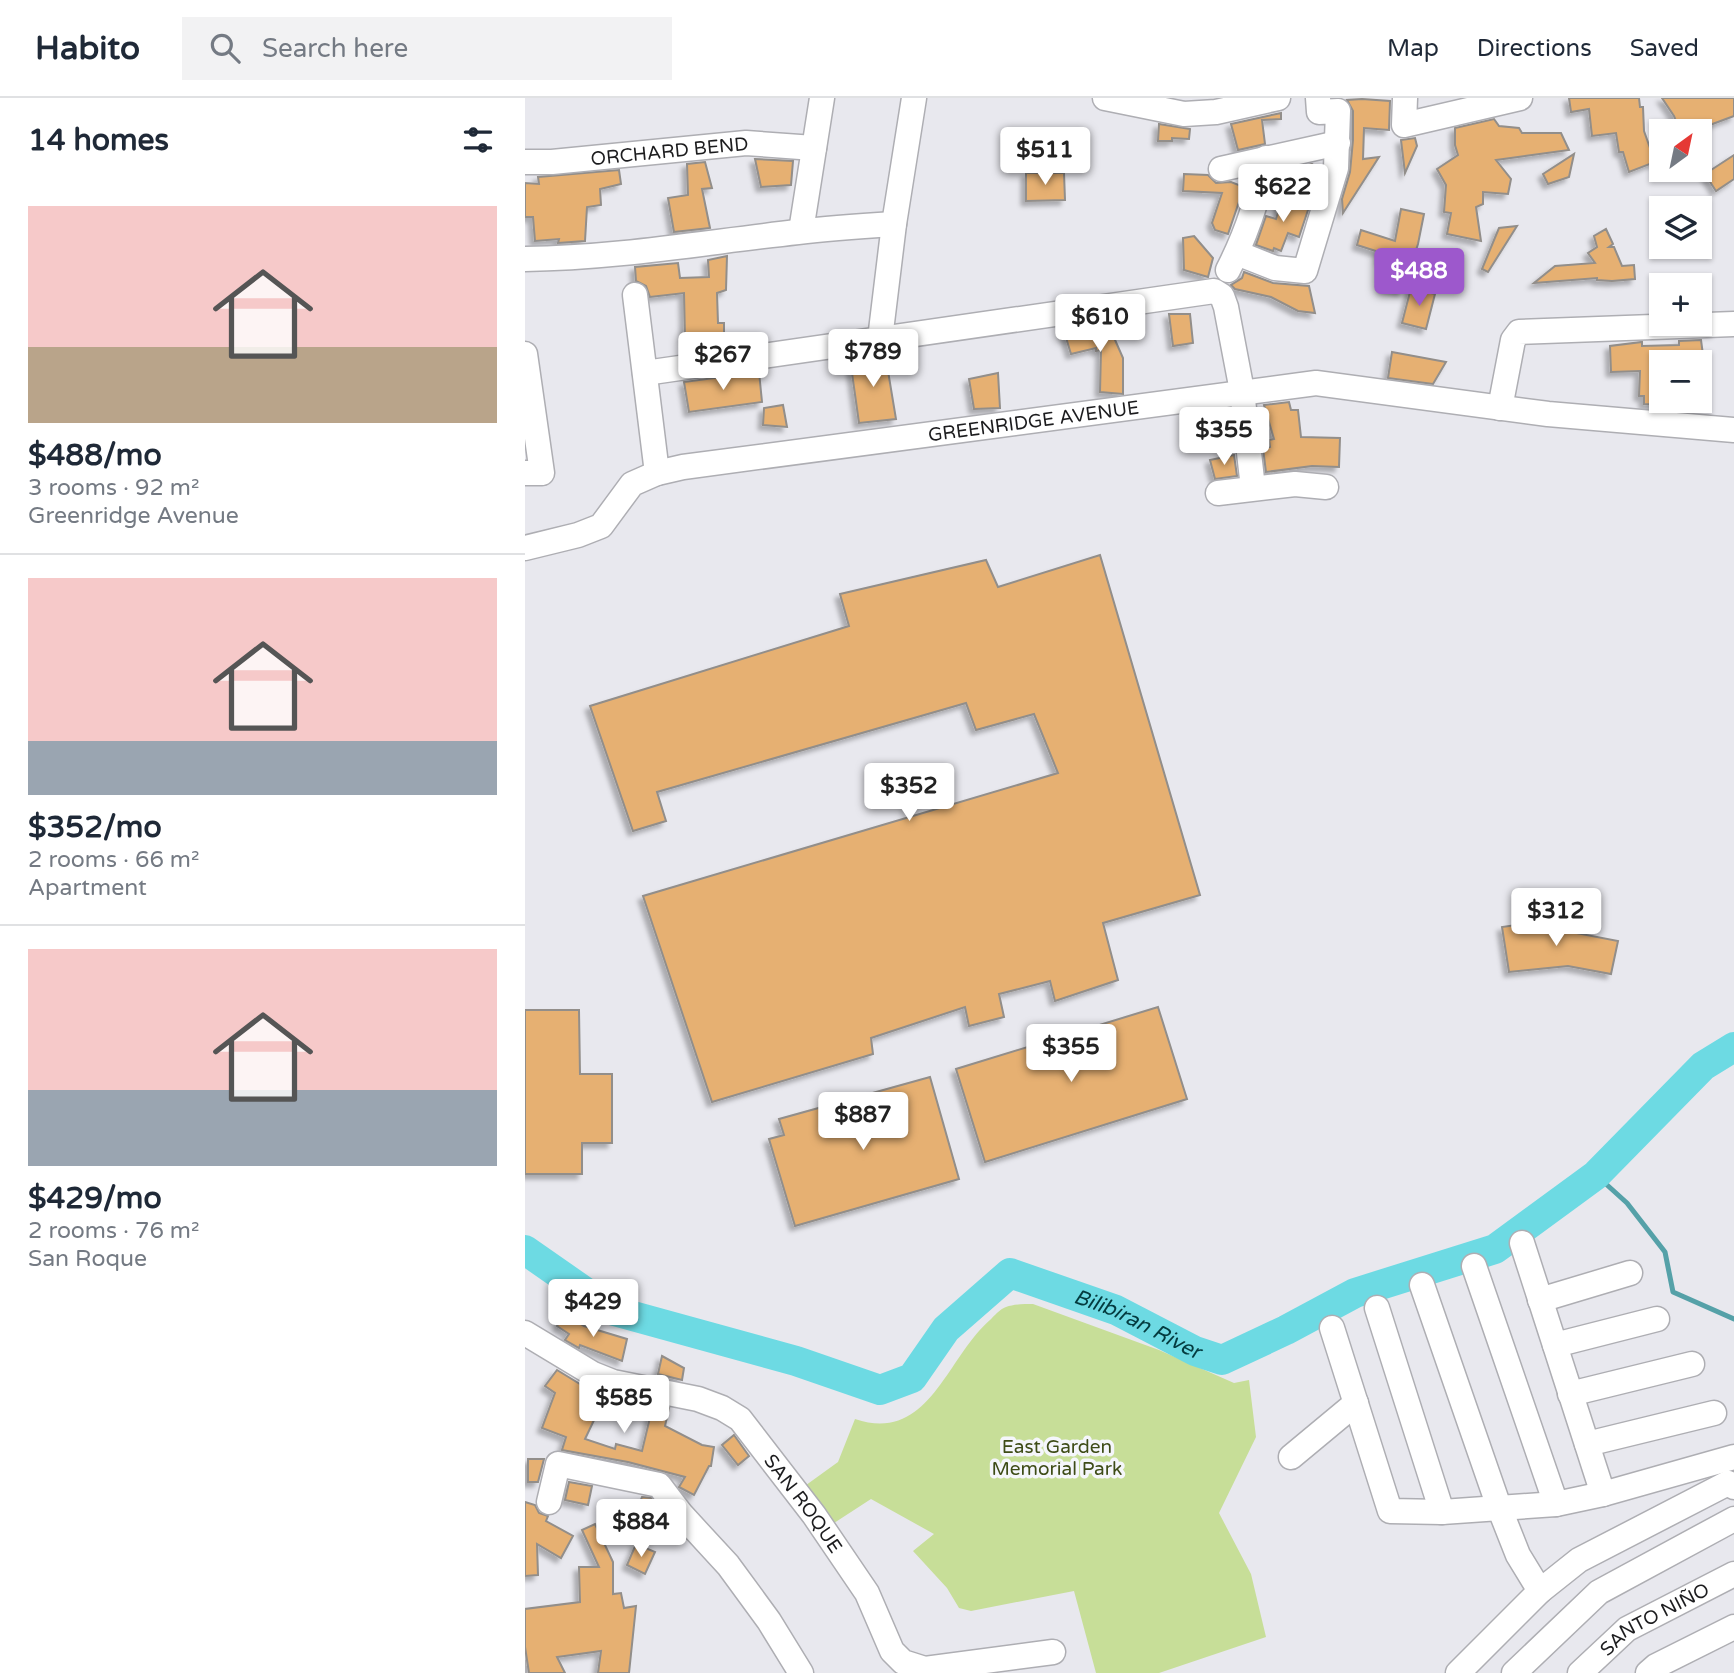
<!DOCTYPE html>
<meta charset="utf-8">
<style>
:root{--surface:#fff;--page:#f2f2f3;--text:#1f2937;--muted:#747a83;--line:#e0e1e3;--accent:#9d58cc}
body{margin:0;font-family:"Varela Round",sans-serif;background:var(--page);color:var(--text);height:100vh;display:flex;flex-direction:column;font-size:26px;white-space:nowrap}
*{box-sizing:border-box;margin:0}
p{font-size:23px;color:var(--muted)}
.icon{flex:none;width:38px;height:38px;fill:none;stroke:currentColor;stroke-width:2;stroke-linecap:round;stroke-linejoin:round}
.map{position:relative;flex:1;overflow:hidden}
.details{display:flex;flex-direction:column;background:var(--surface);width:525px}
.details>*{flex:none}
.needle{width:46px;rotate:33deg}
.controls{position:absolute;left:1124px;top:21px;display:grid;gap:14px}
.controls a{display:grid;place-items:center;width:63px;height:63px;border-radius:0px;background:var(--surface);box-shadow:0 2px 5px #0004;font-size:35px}
.price{position:absolute;translate:-50% -60px;padding:0 16px;border-radius:7px;background:#fff;color:#222;font-size:23px;line-height:46px;filter:drop-shadow(0 2px 4px #0008)}
.price::after{content:'';position:absolute;left:50%;top:42px;width:21px;height:16px;margin-left:-10px;background:inherit;clip-path:polygon(0 0,100% 0,50% 100%)}
.price.on{background:var(--accent);color:#fff}
ul{padding:0;list-style:none}
li{display:grid;align-content:center;gap:14px;height:371px;padding:0 28px}
li+li{border-top:2px solid var(--line)}
li span{display:grid;place-items:center;height:217px;border-radius:0px;color:#555}
li>.icon{margin-inline-start:auto}
span .icon{width:126px;height:126px;fill:#fffc;stroke-width:1}
li b{font-size:30px}
h2{display:flex;justify-content:space-between;align-items:center;height:84px;padding:0 28px;font-size:30px}
header{display:flex;align-items:center;gap:42px;box-sizing:border-box;height:98px;padding:0 35px;background:var(--surface);border-bottom:2px solid var(--line)}
header strong{font-size:33px}
nav{display:flex;gap:38px;margin-inline-start:auto;font-size:24px}
.search{width:490px;height:63px;background:var(--page);display:flex;align-items:center;gap:18px;box-sizing:border-box;padding:0 24px;border-radius:0px;color:var(--muted);font-size:26px}
main{display:flex;flex:1;min-height:0}
.map>svg:first-child{display:block}
.green{fill:#c7de98}
.lines{fill:none;stroke-linecap:round;stroke-linejoin:round}
.stream{stroke:#55a1a8;stroke-width:5}
.river{stroke:#6ddae3;stroke-width:30}
.building{fill:#e6b072;stroke:#928e8a;stroke-width:2;filter:url(#shadow)}
.minor-casing{stroke:#aeaeb3;stroke-width:27}
.minor{stroke:#fff;stroke-width:24}
.labels{text-anchor:middle;stroke-width:7;stroke-linejoin:round;paint-order:stroke}
.street-label{font-size:19px;fill:#1c1c1e;stroke:#f5f6fb}
.park-label{font-size:19px;fill:#3e4c17;stroke:#f5f6fb}
.water-label{font-size:21px;font-style:italic;fill:#043b3f;stroke:#f5f6fb}
</style>
<header>
<strong>Habito</strong>
<div class="search"><svg class="icon" aria-label="search" viewBox="0 0 24 24"><circle cx="10" cy="10" r="6"/><path d="M15 15l6 6"/></svg>Search here</div>
<nav><a>Map</a><a>Directions</a><a>Saved</a></nav>
</header>
<main>
<section class="details">
<h2>14 homes<svg class="icon" aria-label="filters" viewBox="0 0 24 24"><path d="M4 7h16M4 17h16"/><circle cx="9" cy="7" r="2"/><circle cx="15" cy="17" r="2"/></svg></h2>
<ul>
<li><span style="background:linear-gradient(#f6c9c9 65%,#b9a48a 0)"><svg class="icon" aria-label="home" viewBox="0 0 24 24"><path d="M3 11l9-7 9 7M6 9v11h12V9"/></svg></span><div><b>$488/mo</b><p>3 rooms · 92 m²</p><p>Greenridge Avenue</p></div></li>
<li><span style="background:linear-gradient(#f6c9c9 75%,#9aa5b1 0)"><svg class="icon" aria-label="home" viewBox="0 0 24 24"><path d="M3 11l9-7 9 7M6 9v11h12V9"/></svg></span><div><b>$352/mo</b><p>2 rooms · 66 m²</p><p>Apartment</p></div></li>
<li><span style="background:linear-gradient(#f6c9c9 65%,#9aa5b1 0)"><svg class="icon" aria-label="home" viewBox="0 0 24 24"><path d="M3 11l9-7 9 7M6 9v11h12V9"/></svg></span><div><b>$429/mo</b><p>2 rooms · 76 m²</p><p>San Roque</p></div></li>
</ul>
</section>
<div class="map">
<svg width="1209" height="1575" viewBox="0 0 1209 1575">
<defs>
<filter id="shadow"><feDropShadow dx="-4.5" dy="4.5" stdDeviation="2" flood-color="#0004"/></filter>
</defs>
<rect width="100%" height="100%" fill="#e8e8ee"/>
<path class="green" d="M508,1206L634,1252L709,1285L724,1282L731,1339L694,1415L726,1476L741,1539L634,1575H571L549,1493L446,1513L434,1510L422,1490L388,1453L409,1436L346,1401L306,1427L277,1390L313,1364L330,1321C404,1346 421,1260 465,1222C469,1218 475,1211 481,1209C489,1206 500,1206 508,1206Z"/>
<g class="lines">
<path class="stream" d="M1071,1077L1102,1105L1140,1154L1148,1194L1209,1221"/>
<path class="river" id="s1" d="M0,1152L86,1212L271,1263L355,1292L387,1280L421,1231L485,1175L591,1212L670,1253L697,1262L761,1232L830,1195L970,1151L1071,1077L1178,968L1209,949"/>
</g>
<g class="building">
<path d="M1044,0H1114L1115,9H1118L1119,33L1130,64L1104,74L1098,54H1094L1091,35L1067,38L1064,11L1046,14Z"/>
<path d="M1137,0H1209V18L1174,31V26L1160,33H1155L1149,18Z"/>
<path d="M837,1L865,3L864,32L839,30L838,61L854,59L818,115L817,101L825,74L828,42V13L822,2Z"/>
<path d="M756,15V21L737,22L740,46L713,52L706,26Z"/>
<path d="M969,21L974,28L994,30L997,35H1036L1044,52L971,62L986,81L983,96L958,94V106L951,109L956,143L922,136L926,115L919,114L921,87L912,71L933,57L930,47V30Z"/>
<path d="M634,26L665,31L664,41L647,40V43H633Z"/>
<path d="M890,40L892,48L880,75L876,42Z"/>
<path d="M1049,56L1044,79L1023,86L1018,76Z"/>
<path d="M1209,57V81L1191,93L1180,76Z"/>
<path d="M230,61L268,63L266,87L236,89Z"/>
<path d="M180,64L187,90L177,91L185,130L149,134L143,100L163,97L162,66Z"/>
<path d="M787,66L795,71L790,87L773,78L778,68Z"/>
<path d="M94,72L96,86L75,91L76,107L62,109L60,143L33,145L34,141L10,143L8,119H0V85L14,86L13,79Z"/>
<path d="M501,75H539L540,102L501,103Z"/>
<path d="M659,76L683,77L691,85L706,84L719,89L703,136L690,132L687,125L697,95L658,93Z"/>
<path d="M758,98L785,106L774,139L763,135L756,153L749,150L748,153L731,147L741,118L751,121Z"/>
<path d="M876,111L899,116L893,146L877,193L858,189L864,164L855,161L857,155L832,147L836,132L870,143Z"/>
<path d="M992,128L963,174L957,171L974,130Z"/>
<path d="M1081,131L1088,146L1084,149H1089L1097,168L1109,167L1110,181L1087,183L1072,182V180L1009,185L1030,168L1070,165L1063,155L1072,149L1069,138Z"/>
<path d="M669,138L688,160L683,179L659,172L658,140Z"/>
<path d="M202,158L201,192L192,195L193,225H199V249L170,251V240H160L159,195L125,199L121,188L111,183L110,169L153,165L155,180L184,179L183,162Z"/>
<path d="M719,174L748,185L784,188L790,215L773,213L746,199L710,191L706,187L717,180Z"/>
<path d="M886,190L910,196L901,231L877,225Z"/>
<path d="M644,216H665L668,245L648,248Z"/>
<path d="M583,226L598,260V296L575,294L576,252L571,253V250L546,256L539,233L568,227Z"/>
<path d="M1176,242L1179,264H1136V307L1119,306V298H1114L1115,273L1086,274L1085,248L1117,244V248L1154,247V243Z"/>
<path d="M867,254L921,264L908,286L863,280Z"/>
<path d="M360,255L371,321L334,325L325,261Z"/>
<path d="M234,274L237,304L164,314L159,284Z"/>
<path d="M473,275L475,310L449,311L444,281Z"/>
<path d="M764,304L766,312H773L776,339L815,340L814,369L787,368L741,374L738,350L745,349L744,342L749,341L739,307Z"/>
<path d="M258,307L262,329L238,327L239,310Z"/>
<path d="M709,357L712,378L690,381L685,362Z"/>
<path d="M575,457L675,797L578,825L593,882L530,903L525,883L474,896L479,919L444,928L440,909L346,940L348,956L187,1004L118,798L533,675L509,616L451,632L441,605L132,694L141,723L108,733L65,608L324,528L315,496L461,462L473,489Z"/>
<path d="M1024,822L1051,823V835L1093,843L1086,876L1043,868L984,874L977,829Z"/>
<path d="M633,909L662,1001L460,1064L431,971Z"/>
<path d="M0,912H54L55,976H87V1045H57V1076H0Z"/>
<path d="M405,979L434,1081L270,1128L244,1041L259,1037L254,1021Z"/>
<path d="M40,1216L59,1228L102,1241L97,1263L55,1247L54,1250L40,1242L44,1236L32,1228Z"/>
<path d="M137,1258L159,1270L157,1282L133,1276Z"/>
<path d="M32,1272L60,1289L81,1297L60,1341L90,1351L91,1346L117,1353L128,1307L144,1310L140,1328L177,1347L189,1349L186,1368H184L169,1397L154,1389L160,1379L103,1364L37,1352L41,1339L17,1330L30,1295L20,1288Z"/>
<path d="M209,1337L224,1358L213,1367L197,1347Z"/>
<path d="M3,1361H19L13,1384H3Z"/>
<path d="M44,1384L67,1388L63,1407L40,1402Z"/>
<path d="M117,1399L126,1400L132,1409L126,1426L109,1419Z"/>
<path d="M0,1404L10,1407L14,1415L23,1418L21,1423L48,1438L36,1460L12,1446L13,1477L0,1478Z"/>
<path d="M70,1426L88,1464V1496L96,1495L99,1510L111,1508L104,1575H73L76,1553L32,1559L40,1575H4L0,1549V1511L55,1504L54,1469H74L57,1432Z"/>
<path d="M111,1446L130,1454L120,1476L102,1467Z"/>
</g>
<g class="lines">
<g class="minor-casing">
<g id="minor">
<path d="M580,0L659,16L691,14L753,0"/>
<path d="M880,0L879,27L995,0"/>
<path id="s2" d="M0,64H27L221,45L289,50"/>
<path d="M696,71L813,45"/>
<path d="M276,133L297,0"/>
<path d="M712,155L750,170L780,173L811,70L813,13L794,14L793,0"/>
<path d="M0,161C91,160 182,144 273,134C305,130 337,128 369,126"/>
<path d="M703,172C721,137 734,98 741,60"/>
<path d="M110,197L132,375"/>
<path d="M355,241L369,126L389,0"/>
<path d="M0,256L17,375H0"/>
<path d="M120,275L689,193L697,198L701,209L717,293L728,390"/>
<path d="M975,310L988,242L994,234L1209,226"/>
<path d="M693,395L770,386L801,389"/>
<path id="s3" d="M0,450L53,437L76,428L107,386L132,375L158,369L791,285L1023,316L1209,332"/>
<path d="M997,1145L1078,1396"/>
<path d="M949,1168L1031,1406"/>
<path d="M897,1187L974,1409L993,1457L1015,1493"/>
<path d="M1015,1202L1105,1175"/>
<path d="M852,1210L917,1414"/>
<path d="M807,1230L865,1413L917,1414L1031,1406L1078,1396L1209,1359"/>
<path id="s4" d="M0,1235L68,1276L88,1284L173,1301L197,1310L215,1321L289,1417L342,1495L367,1553L378,1564L400,1571L528,1554"/>
<path d="M1030,1247L1132,1221"/>
<path d="M1045,1296L1167,1266"/>
<path d="M1062,1346L1189,1315"/>
<path d="M766,1359L831,1305"/>
<path d="M24,1404L33,1366L134,1387L156,1416L203,1467L244,1523L276,1575"/>
<path d="M933,1575L1015,1493L1054,1462L1203,1385L1209,1389"/>
<path d="M989,1575L1074,1494L1209,1421"/>
<path id="s5" d="M1055,1575L1102,1531L1209,1476"/>
<path d="M1123,1575L1131,1568L1209,1529"/>
</g>
</g>
<use href="#minor" class="minor"/>
</g>
<g class="labels">
<g class="street-label">
<text dy="7" stroke="none"><textPath href="#s2" startOffset="145">ORCHARD BEND</textPath></text>
<text dy="7" stroke="none"><textPath href="#s3" startOffset="539">GREENRIDGE AVENUE</textPath></text>
<text dy="7" stroke="none"><textPath href="#s4" startOffset="340">SAN ROQUE</textPath></text>
<text dy="7" stroke="none"><textPath href="#s5" startOffset="93">SANTO NIÑO</textPath></text>
</g>
<g class="park-label">
<text x="532" y="1355">East Garden<tspan x="532" dy="22">Memorial Park</tspan></text>
</g>
<g class="water-label">
<text dy="7" stroke="none"><textPath href="#s1" startOffset="702">Bilibiran River</textPath></text>
</g>
</g>
</svg>
<div class="controls">
<a><svg class="needle" viewBox="-14 -14 28 28"><path d="M0-13l5 13h-10z" fill="#e53935"/><path d="M0 13l5-13h-10z" fill="#747a83"/></svg></a>
<a><svg class="icon" aria-label="layers" viewBox="0 0 24 24"><path d="M12 4l9 5-9 5-9-5zM3 14l9 5 9-5"/></svg></a>
<a>+</a>
<a>−</a>
</div>
<b class="price" style="left:520px;top:89px">$511</b>
<b class="price" style="left:758px;top:126px">$622</b>
<b class="price on" style="left:894px;top:210px">$488</b>
<b class="price" style="left:575px;top:256px">$610</b>
<b class="price" style="left:348px;top:291px">$789</b>
<b class="price" style="left:198px;top:294px">$267</b>
<b class="price" style="left:699px;top:369px">$355</b>
<b class="price" style="left:384px;top:725px">$352</b>
<b class="price" style="left:1031px;top:850px">$312</b>
<b class="price" style="left:546px;top:986px">$355</b>
<b class="price" style="left:338px;top:1054px">$887</b>
<b class="price" style="left:68px;top:1241px">$429</b>
<b class="price" style="left:99px;top:1337px">$585</b>
<b class="price" style="left:116px;top:1461px">$884</b>
</div>
</main>
